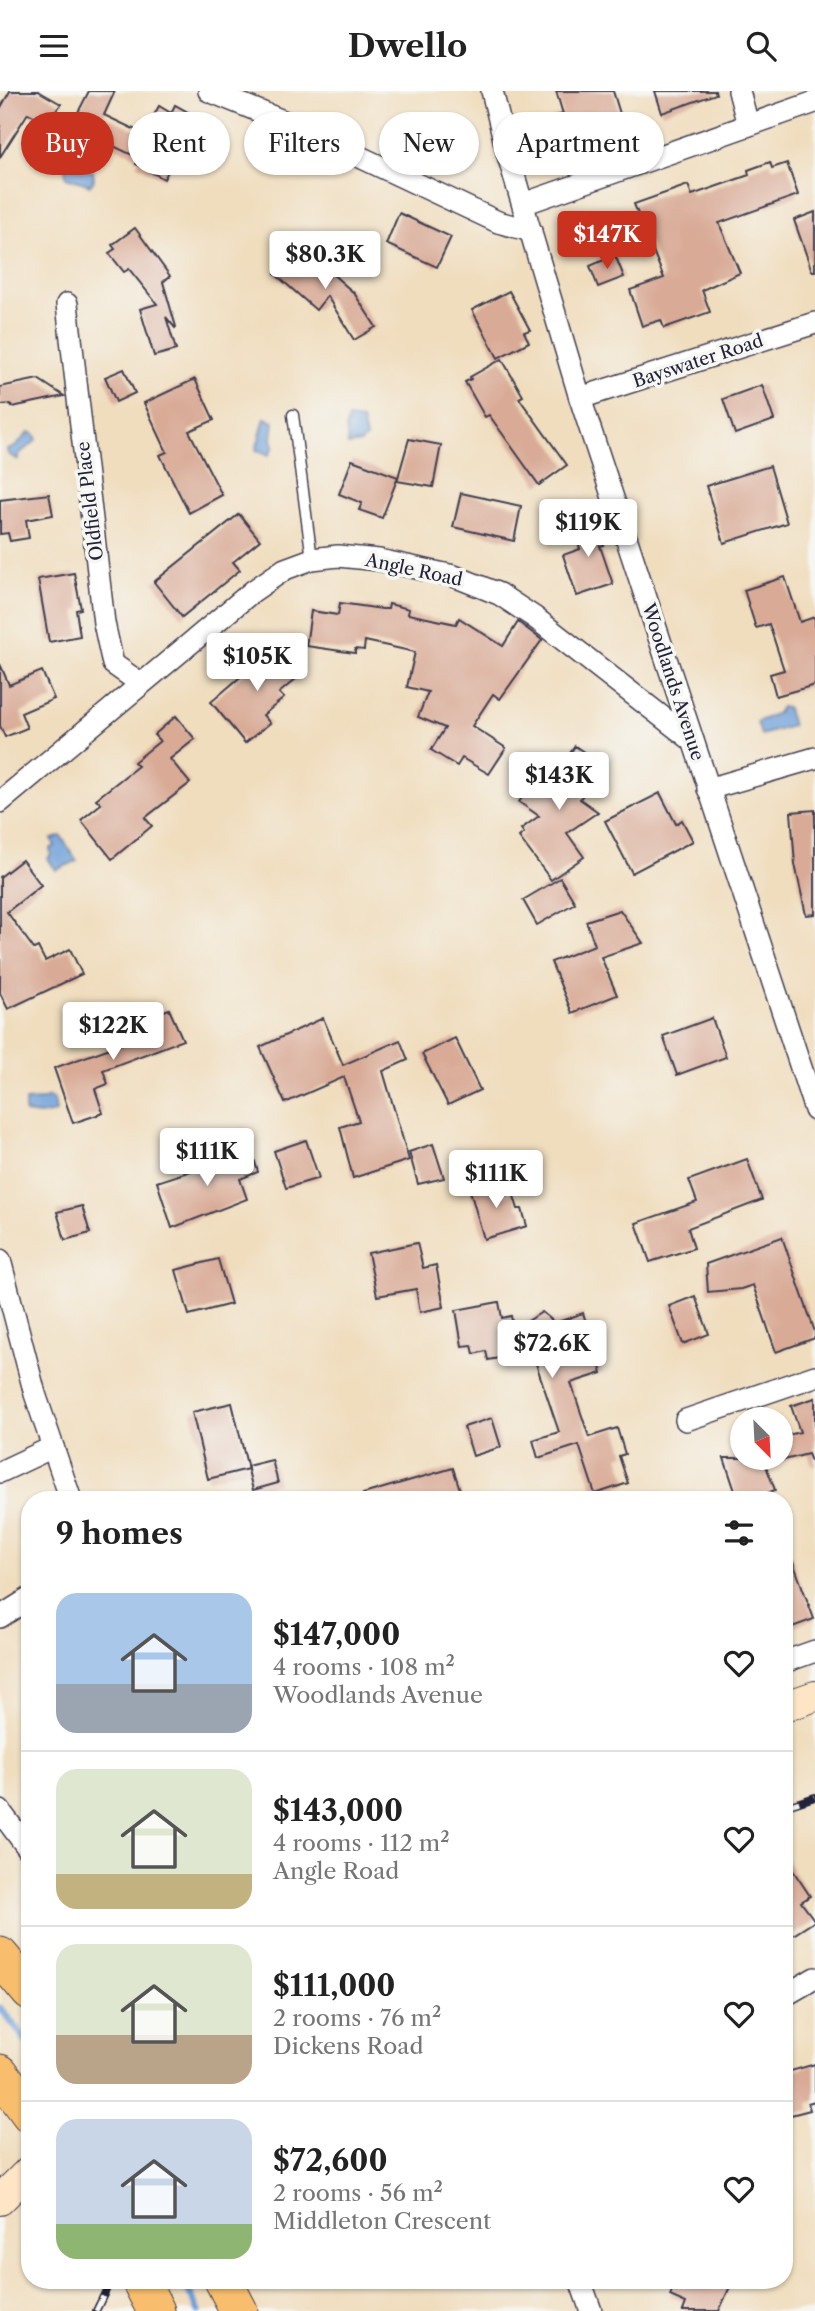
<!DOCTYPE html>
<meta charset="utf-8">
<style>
:root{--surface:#fff;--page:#f6f6f6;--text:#222;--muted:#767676;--line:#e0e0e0;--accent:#c8321e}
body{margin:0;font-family:"Libre Caslon Text",serif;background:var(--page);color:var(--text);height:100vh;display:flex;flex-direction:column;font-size:26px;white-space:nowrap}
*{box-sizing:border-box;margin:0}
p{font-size:23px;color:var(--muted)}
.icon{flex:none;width:38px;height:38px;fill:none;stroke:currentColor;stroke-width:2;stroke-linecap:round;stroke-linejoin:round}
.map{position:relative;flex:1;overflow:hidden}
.drawer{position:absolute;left:21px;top:1400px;width:772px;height:798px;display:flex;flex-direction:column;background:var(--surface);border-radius:28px;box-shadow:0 2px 5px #0004}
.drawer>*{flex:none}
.top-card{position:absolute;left:21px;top:21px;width:774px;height:63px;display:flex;gap:14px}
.needle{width:46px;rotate:156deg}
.buttons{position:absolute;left:730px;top:1316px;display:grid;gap:14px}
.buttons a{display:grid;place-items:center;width:63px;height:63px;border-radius:50%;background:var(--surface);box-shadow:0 2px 5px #0004;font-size:35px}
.price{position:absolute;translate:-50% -60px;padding:0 16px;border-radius:7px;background:#fff;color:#222;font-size:23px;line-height:46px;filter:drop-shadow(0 2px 4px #0008)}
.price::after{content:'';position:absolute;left:50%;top:42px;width:21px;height:16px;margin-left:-10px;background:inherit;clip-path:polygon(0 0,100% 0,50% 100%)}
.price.on{background:var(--accent);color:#fff}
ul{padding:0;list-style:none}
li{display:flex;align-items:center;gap:21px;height:175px;padding:0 35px}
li+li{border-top:2px solid var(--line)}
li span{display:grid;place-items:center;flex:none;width:196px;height:140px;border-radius:21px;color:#555}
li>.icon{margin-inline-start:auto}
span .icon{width:84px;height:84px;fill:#fffc;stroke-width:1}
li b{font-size:30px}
h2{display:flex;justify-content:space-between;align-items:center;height:84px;padding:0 35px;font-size:30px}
.tag{padding:0 24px;border-radius:32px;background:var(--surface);box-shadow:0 2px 5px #0004;font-size:24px;line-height:63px}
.tag.on{background:var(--accent);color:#fff}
header{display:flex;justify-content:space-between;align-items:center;height:91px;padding:0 35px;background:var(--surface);font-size:32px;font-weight:700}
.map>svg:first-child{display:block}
.water{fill:#6d9fd8;stroke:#48608a;stroke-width:2}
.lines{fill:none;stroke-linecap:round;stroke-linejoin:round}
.stream{stroke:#6d9fd8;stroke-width:7}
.building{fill:#d9ab97}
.lane-casing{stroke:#413e4f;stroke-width:13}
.street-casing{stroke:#413e4f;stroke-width:24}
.secondary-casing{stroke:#413e4f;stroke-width:32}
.highway-casing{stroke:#413e4f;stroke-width:39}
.lane{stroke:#fff;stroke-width:10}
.street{stroke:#fff;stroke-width:21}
.secondary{stroke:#fde5c5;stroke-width:30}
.highway{stroke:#f9be6d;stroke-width:37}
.rail-casing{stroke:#22223b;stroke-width:8}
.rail{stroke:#f6f6f2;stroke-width:5;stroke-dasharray:16;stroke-linecap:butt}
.labels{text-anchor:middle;stroke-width:7;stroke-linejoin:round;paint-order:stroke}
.street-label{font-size:18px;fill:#22223b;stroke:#f6f6f2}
</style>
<header><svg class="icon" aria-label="menu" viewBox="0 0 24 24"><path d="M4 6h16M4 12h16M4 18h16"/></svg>Dwello<svg class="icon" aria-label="search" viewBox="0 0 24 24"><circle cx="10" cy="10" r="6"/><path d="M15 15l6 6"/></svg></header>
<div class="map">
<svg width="815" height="2220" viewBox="0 0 815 2220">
<rect width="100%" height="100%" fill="#f6f6f2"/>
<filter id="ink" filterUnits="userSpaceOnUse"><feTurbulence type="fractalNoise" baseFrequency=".0143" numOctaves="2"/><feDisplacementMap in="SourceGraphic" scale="14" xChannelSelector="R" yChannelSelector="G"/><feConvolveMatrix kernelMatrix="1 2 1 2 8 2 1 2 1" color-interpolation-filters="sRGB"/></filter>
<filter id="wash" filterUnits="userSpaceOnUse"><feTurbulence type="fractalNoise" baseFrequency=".00686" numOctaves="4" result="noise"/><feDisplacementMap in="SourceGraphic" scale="28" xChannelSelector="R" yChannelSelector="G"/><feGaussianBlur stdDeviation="1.57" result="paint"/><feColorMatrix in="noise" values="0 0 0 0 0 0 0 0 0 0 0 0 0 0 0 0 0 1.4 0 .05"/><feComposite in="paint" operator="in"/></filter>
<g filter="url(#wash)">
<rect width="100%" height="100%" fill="#f0ddbe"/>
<g class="water">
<path d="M67,71L82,80H93C94,85 95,91 90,94L66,86L65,74Z"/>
<path d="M265,327L274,331L272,348L274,355L269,364L256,359Z"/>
<path d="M348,327L362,329L366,347L361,352L348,354L346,336Z"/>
<path d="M29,341L35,344L37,349L19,363L18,369L8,363L7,359L15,356Z"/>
<path d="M781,616L787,617L792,635L761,644L757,631L777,622Z"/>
<path d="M61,745L77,770L56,779L48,768L51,763L50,758L55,755L52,748Z"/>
<path d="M49,1006L54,1009L56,1021L40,1024L25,1022V1010L42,1009Z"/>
</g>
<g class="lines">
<g class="stream">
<path d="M0,1917L30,1954"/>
<path d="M183,2189L199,2220"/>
</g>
</g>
<g id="blocks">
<g class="building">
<path d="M10,0H38L61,13L47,32L28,22L0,66V18Z"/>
<path d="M89,0H115L104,24L144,43L159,15L171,22L175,14L193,24L188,34L213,47L197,77L176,65L164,88L136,73L141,68L71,35Z"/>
<path d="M556,0H613L629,52L597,62L591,43L558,53L551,27L563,23Z"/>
<path d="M655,0H715L716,3L662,22Z"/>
<path d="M770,71L772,77L787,72L798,104L719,132L740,182L702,199L710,221L664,237L661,229L642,235L630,199L664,187L634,113L688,94L692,104L749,84L748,79Z"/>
<path d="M815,121V180H812L794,129Z"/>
<path d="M399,122L451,146L437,176L386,153Z"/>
<path d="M135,137L170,185L163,191L176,236L175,237L166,226L176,259L154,265L140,218L157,213L129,178L124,181L109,162L115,158L112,154Z"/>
<path d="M300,155L354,202L376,236L354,249L327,205L316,219L275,183Z"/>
<path d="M615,164L624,186L598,196L590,175Z"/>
<path d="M509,200L530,239L524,241L529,251L498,267L472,219Z"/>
<path d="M502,268L523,305L519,307L567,374L539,394L489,324L485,326L465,291L471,288L470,286Z"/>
<path d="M124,278L135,302L116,311L105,286Z"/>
<path d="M38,288L64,305L12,316L11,313L0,314V296Z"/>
<path d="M195,288L214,329L189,340L222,404L189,422L160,364L167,361L144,312Z"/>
<path d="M762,294L774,329L735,343L723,308Z"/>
<path d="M409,348L441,354L433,396L397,390Z"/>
<path d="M352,369L398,386L382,427L359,419L362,412L339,403Z"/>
<path d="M770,375L787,432L724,452L706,395Z"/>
<path d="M461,402L521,415L514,450L453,436Z"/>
<path d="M49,403L53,424L26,429L29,447L10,450L8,442L0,443V409Z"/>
<path d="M239,423L260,449L233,471L240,479L182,526L154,491Z"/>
<path d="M593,424L604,454L600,455L613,493L577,505L563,464L580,458L577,448L580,447L575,430Z"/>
<path d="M74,482L81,518L76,519L80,545L49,551L38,488Z"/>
<path d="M785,486L800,531L815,526V594L776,605L770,583L784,579L769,533L756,537L744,499Z"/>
<path d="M340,512L382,518H388L389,513L409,518L408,523L456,533L459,527L503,555L518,531L542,549L500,608L493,603L472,635L506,657L489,683L462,667L457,675L431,659L445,637L418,626L428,601L407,596L415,561L365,550L364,559L355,558V562L306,555L311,520L338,524Z"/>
<path d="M281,551L299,572L290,579L297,587L279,602L284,607L263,624L270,632L245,652L211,611Z"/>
<path d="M0,573L9,594L42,580L54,608L21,622L27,637L5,646L0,635Z"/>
<path d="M176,625L195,648L170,668L190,692L145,727L152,735L112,768L81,729L101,713L96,708L138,675L134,671L160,650L154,644Z"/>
<path d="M575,655L604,675L580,708L598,721L567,742L584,766L551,789L519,746L524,742L521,738L539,725L519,711L542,678L554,686Z"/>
<path d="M660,702L676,733L682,729L693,750L632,782L605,730Z"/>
<path d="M815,719V823L806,824L795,773L791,721Z"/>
<path d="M22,769L41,794L7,821L34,858L38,856L45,870L70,858L82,883L8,918L0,902V786Z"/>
<path d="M560,787L575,812L537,834L523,809Z"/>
<path d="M620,819L643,852L601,866L617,904L572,922L551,871L595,854L586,830Z"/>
<path d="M169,918L183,949L103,979L108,993L95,998L103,1022L73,1032L54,977L127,951L125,945L129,943L123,928L144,920L146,927Z"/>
<path d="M323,927L343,974L400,949L408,969L383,980L409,1069L353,1087L340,1036L359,1030L344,986L285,1012L260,956Z"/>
<path d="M712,927L726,966L677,984L663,945Z"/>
<path d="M455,947L480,999L448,1014L422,963Z"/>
<path d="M306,1049L319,1087L286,1097L274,1060Z"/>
<path d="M433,1053L444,1087L418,1093L409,1061Z"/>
<path d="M250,1055L258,1081L240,1088L247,1108L172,1137L157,1091L221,1070L220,1066Z"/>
<path d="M747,1068L762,1109L688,1137L694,1157L650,1171L636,1132L697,1111L689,1089Z"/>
<path d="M498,1088L502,1105L513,1102L518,1118H522L527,1135L484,1148L469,1096Z"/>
<path d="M82,1115L90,1142L65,1149L57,1121Z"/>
<path d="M782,1146L815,1241V1247L776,1261L753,1194L741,1198L708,1201L706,1173Z"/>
<path d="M417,1152L423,1177L436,1174L444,1216L420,1221L416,1198L377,1205L368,1162Z"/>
<path d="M218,1168L231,1213L189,1224L176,1179Z"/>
<path d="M695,1205L709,1243L683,1253L669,1215Z"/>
<path d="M499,1211L502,1227L511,1225L514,1239L542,1221L555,1232L583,1222L602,1282L571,1292L589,1346L617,1337L625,1363L619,1365L628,1392L595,1403L579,1354L538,1367L533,1349L559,1341L532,1261L488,1269L486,1260L474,1263L472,1254L462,1255L456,1219Z"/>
<path d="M815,1307V1374L813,1375L808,1363L780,1370V1346L800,1341L791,1315Z"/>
<path d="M232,1312L248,1378L208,1388L192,1321Z"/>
<path d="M492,1327L501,1356L473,1365L464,1336Z"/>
<path d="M724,1367H763L775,1399L748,1409H738Z"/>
<path d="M272,1369L278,1392L253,1399L247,1375Z"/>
<path d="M453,1377L462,1405L449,1409H364L363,1403Z"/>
<path d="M786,1452L814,1528L784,1539V1453Z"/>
<path d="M784,1766L810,1805L801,1811L815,1830L784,1850Z"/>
<path d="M815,1973V2010L808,2012L810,2019L791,2024L789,2017L784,2018V1982Z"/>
<path d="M676,2189H733L719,2220H683L686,2212L670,2205Z"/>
</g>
</g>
</g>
<g filter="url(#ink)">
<use href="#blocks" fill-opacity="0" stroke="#413e4f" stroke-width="2"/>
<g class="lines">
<g class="lane-casing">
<path id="lane" d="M293,324L312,468"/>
</g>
<g class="street-casing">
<g id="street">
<path d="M209,0L288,32L498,131L531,140"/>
<path d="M492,0L507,61L580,307L815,1019"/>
<path d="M739,0L748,34"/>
<path d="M523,113L815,11"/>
<path d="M67,213L104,532L113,573L140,592"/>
<path d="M580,307L815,232"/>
<path d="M708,698L815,667"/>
<path d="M0,711L253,500L285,478L312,468L338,465L379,469L454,485L499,503L534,526L693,650"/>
<path d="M0,1169L35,1303L71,1409"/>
<path d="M686,1329L815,1285"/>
<path d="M0,1381L53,1356"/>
<path d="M0,1526L30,1507"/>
<path d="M784,1571L815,1560"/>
<path d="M0,1720L30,1760"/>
<path d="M784,1905L815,1887"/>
<path d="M580,2189L591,2220"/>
</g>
</g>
<g class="secondary-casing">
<g id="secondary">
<path d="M784,1616L815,1605"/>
<path d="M0,2109L30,2079"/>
</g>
</g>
<g class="highway-casing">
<g id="highway">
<path d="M0,1865L30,1901"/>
<path d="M0,1982L30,2023"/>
<path d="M140,2189L156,2220"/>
<path d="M223,2189L239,2220"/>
</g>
</g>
<use href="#lane" class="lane"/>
<use href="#street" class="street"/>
<use href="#secondary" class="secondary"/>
<use href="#highway" class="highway"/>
<g class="rail-casing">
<g id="rail">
<path d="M784,1716L815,1706"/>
<path d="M96,2220L111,2189"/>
</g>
</g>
<use href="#rail" class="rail"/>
</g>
</g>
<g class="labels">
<g class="street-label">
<text transform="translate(698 270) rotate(-18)" y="6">Bayswater Road</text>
<text transform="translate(90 410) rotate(-97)" y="6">Oldfield Place</text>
<text transform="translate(414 479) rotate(12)" y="6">Angle Road</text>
<text transform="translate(673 591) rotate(72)" y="6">Woodlands Avenue</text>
</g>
</g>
</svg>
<div class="buttons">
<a><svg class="needle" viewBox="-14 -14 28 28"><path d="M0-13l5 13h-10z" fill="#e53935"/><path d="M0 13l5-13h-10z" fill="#767676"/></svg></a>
</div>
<b class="price on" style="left:607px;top:180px">$147K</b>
<b class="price" style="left:325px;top:200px">$80.3K</b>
<b class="price" style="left:588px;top:468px">$119K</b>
<b class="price" style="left:257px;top:602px">$105K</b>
<b class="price" style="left:559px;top:721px">$143K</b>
<b class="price" style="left:113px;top:971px">$122K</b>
<b class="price" style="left:207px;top:1097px">$111K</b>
<b class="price" style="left:496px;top:1119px">$111K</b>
<b class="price" style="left:552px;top:1289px">$72.6K</b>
<div class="top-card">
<a class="tag on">Buy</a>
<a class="tag">Rent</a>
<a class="tag">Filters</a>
<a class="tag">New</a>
<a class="tag">Apartment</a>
</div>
<section class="drawer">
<h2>9 homes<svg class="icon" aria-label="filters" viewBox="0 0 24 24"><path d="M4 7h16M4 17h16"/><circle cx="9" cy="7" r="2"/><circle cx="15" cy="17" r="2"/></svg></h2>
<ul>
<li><span style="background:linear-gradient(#a9c7e8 65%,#9aa5b1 0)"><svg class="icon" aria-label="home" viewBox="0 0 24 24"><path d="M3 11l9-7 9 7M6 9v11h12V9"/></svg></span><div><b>$147,000</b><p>4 rooms · 108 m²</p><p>Woodlands Avenue</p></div><svg class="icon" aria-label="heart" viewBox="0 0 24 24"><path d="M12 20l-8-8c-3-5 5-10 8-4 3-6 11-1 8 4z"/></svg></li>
<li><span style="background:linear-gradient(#dfe7d0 75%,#c2b280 0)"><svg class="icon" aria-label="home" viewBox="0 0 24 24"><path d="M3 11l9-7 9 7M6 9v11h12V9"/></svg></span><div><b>$143,000</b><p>4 rooms · 112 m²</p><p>Angle Road</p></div><svg class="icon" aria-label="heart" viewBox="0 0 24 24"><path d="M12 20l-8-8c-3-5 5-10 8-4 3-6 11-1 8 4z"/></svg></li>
<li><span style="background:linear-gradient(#dfe7d0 65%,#b9a48a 0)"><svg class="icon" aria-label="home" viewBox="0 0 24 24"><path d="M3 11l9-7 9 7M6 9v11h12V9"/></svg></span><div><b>$111,000</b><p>2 rooms · 76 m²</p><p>Dickens Road</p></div><svg class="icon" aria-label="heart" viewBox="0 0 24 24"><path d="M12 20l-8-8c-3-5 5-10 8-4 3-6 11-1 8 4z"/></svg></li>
<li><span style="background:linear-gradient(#c9d6e8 75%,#8fb573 0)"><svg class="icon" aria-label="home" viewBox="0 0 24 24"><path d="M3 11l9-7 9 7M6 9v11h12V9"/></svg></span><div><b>$72,600</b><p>2 rooms · 56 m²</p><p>Middleton Crescent</p></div><svg class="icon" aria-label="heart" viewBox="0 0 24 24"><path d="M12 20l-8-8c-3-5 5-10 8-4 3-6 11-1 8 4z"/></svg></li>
</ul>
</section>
</div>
